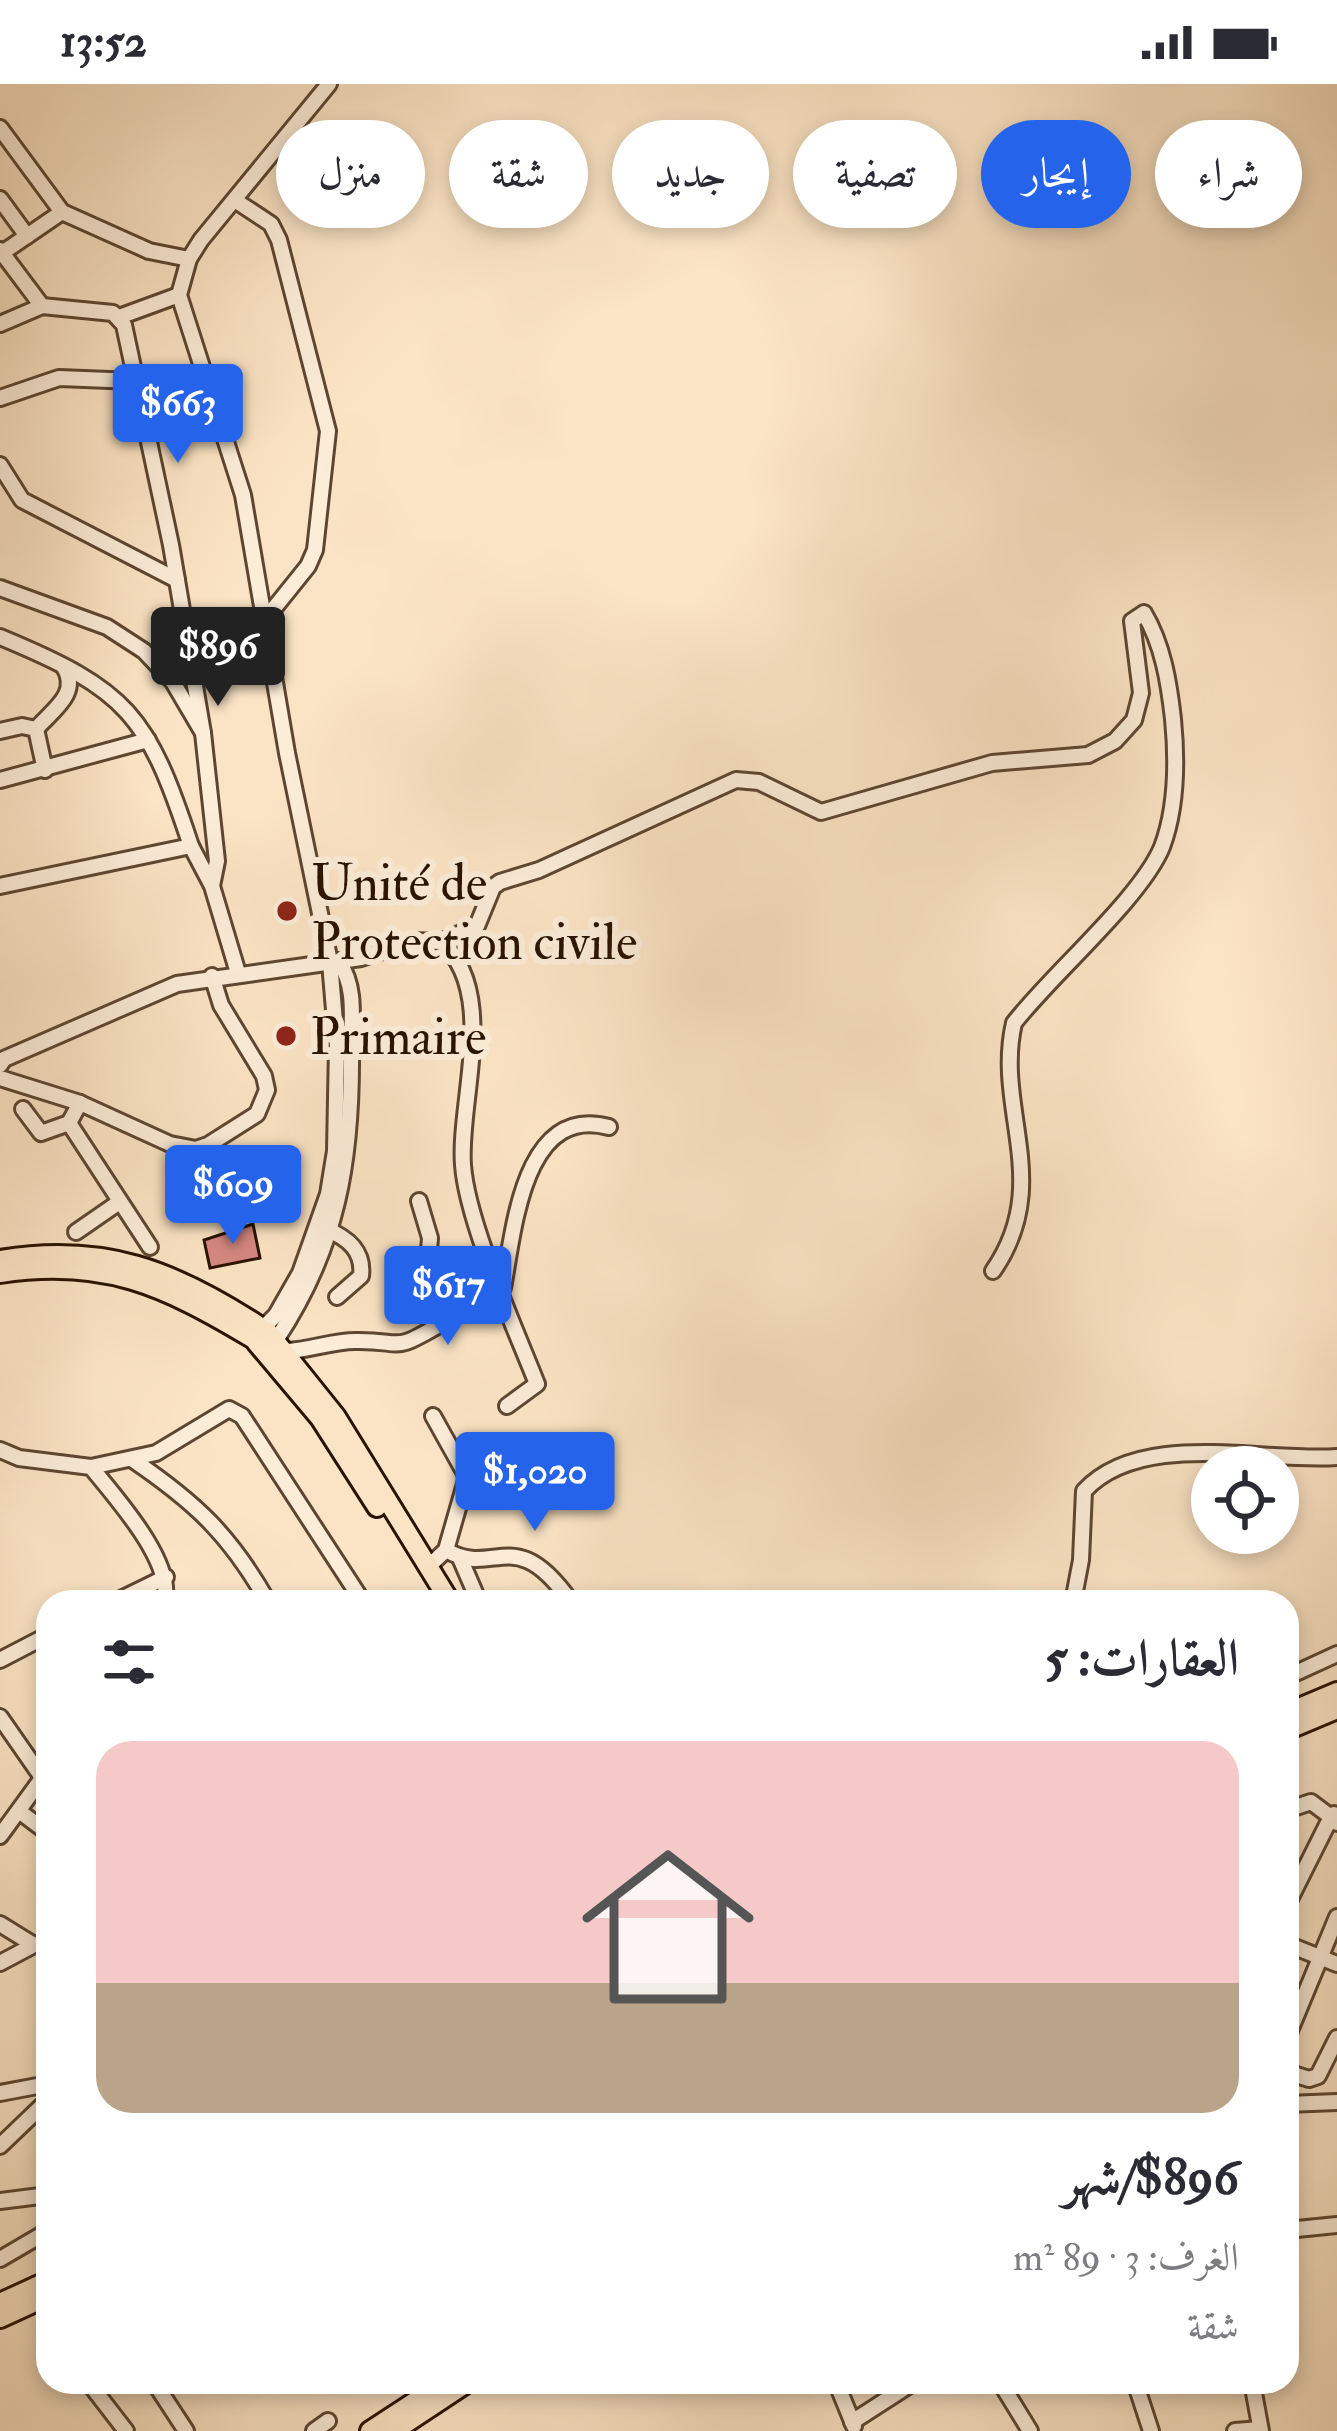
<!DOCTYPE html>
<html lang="ar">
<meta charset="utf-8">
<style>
:root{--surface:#fff;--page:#f7f7f7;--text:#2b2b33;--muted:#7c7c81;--line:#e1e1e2;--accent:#2563eb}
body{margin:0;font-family:"IM FELL Double Pica",Amiri,serif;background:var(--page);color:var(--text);direction:rtl;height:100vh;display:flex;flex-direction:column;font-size:45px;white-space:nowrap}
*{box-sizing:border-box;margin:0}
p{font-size:39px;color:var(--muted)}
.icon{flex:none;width:66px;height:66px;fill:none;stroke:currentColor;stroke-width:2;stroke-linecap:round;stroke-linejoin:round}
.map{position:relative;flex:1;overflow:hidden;direction:ltr}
.panel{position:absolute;left:36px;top:1506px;width:1263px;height:804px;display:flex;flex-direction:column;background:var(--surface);border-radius:36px;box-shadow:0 6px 18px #0003;direction:rtl}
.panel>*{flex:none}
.guide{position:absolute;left:36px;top:36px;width:1266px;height:108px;direction:rtl;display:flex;gap:24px}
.controls{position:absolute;left:1191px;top:1362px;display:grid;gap:24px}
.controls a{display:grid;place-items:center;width:108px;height:108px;border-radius:50%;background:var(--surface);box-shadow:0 6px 18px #0003;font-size:60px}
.price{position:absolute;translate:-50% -102px;padding:0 27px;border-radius:12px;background:var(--accent);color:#fff;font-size:39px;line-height:78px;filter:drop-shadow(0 3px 6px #0008)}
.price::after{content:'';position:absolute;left:50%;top:72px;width:36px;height:27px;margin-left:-18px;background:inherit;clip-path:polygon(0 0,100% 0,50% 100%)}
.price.active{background:#222;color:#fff}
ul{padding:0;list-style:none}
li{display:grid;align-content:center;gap:24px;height:636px;padding:0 60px}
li+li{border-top:3px solid var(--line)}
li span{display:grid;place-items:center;height:372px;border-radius:36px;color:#555}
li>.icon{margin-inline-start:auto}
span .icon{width:216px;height:216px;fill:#fffc;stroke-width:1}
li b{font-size:51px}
h2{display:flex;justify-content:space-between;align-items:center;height:144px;padding:0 60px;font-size:51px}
.pill{padding:0 42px;border-radius:54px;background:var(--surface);box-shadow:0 6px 18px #0003;font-size:42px;line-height:108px}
.pill.active{background:var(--accent);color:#fff}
.status{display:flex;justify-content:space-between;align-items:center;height:84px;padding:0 60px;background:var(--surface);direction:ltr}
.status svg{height:33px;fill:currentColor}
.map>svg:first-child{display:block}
.building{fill:#d68881;stroke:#281200;stroke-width:3}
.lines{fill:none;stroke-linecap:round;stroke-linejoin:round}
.minor-casing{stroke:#5d4631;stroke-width:20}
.major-casing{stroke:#281200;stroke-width:24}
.minor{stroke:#fcedd9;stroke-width:14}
.major{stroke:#fbe4c5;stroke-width:18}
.poi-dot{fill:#8f2418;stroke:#fcedd9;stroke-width:4.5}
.labels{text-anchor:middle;stroke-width:12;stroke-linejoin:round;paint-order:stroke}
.poi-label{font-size:51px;fill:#281200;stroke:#fcedd9;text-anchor:start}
</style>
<div class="status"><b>13:52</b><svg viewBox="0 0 49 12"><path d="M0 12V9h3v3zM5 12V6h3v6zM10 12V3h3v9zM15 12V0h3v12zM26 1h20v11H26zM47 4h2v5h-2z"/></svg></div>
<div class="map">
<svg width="1337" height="2347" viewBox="0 0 1337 2347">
<rect width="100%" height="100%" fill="#fbe4c5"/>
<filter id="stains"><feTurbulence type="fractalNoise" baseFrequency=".00167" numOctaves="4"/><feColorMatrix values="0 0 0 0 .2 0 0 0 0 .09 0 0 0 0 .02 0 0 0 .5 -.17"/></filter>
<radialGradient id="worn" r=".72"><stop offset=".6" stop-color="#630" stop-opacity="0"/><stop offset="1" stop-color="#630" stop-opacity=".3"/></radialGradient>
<g class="building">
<path d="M289,1065L298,1078L272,1095L280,1106L265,1116L257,1104L232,1121L224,1109Z"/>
<path d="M253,1140L260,1174L210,1184L204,1156Z"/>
</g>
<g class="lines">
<g class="minor-casing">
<g id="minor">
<path d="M0,44L62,128L149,167L189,175"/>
<path d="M0,115L27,152"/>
<path d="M236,117L271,140L279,156L328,347L315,466L308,482L267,533"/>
<path d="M0,166L42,222"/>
<path d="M2,169L62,128"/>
<path d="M119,233L179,211"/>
<path d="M0,240L42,222L113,229L124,241L171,461L203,649"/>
<path d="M0,314L59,294L135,297"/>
<path d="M0,381L22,416L177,496"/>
<path d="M0,504L107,543L144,567L173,598L203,649L217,777L212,802L238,889"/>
<path d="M0,553C128,606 148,631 191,762L0,802"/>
<path d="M36,645C54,625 80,609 64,583"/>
<path d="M0,647L22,642L36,645L45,686"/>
<path d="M0,696L148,656"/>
<path d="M191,762L211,800"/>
<path d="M441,858L477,842L493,803L500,798L539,786L736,696L759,698L821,728L992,679L1088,671L1115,657L1134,636L1141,609L1132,537L1144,529C1163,561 1169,599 1173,635C1177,676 1177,723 1162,763C1141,814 1052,890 1014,939C994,1025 1054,1099 993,1187"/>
<path d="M0,981L4,975L177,900L361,874L413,857L441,858C499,907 458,1019 463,1081C467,1138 515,1244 537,1300L507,1322"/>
<path d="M0,994L80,1019L170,1060L196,1065L208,1061L257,1030L267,1006L264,992L221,921L212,892"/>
<path d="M80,1019L69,1039L150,1163"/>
<path d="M23,1025L41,1049L69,1039"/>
<path d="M326,1145C348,1154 364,1167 361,1192L337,1213"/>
<path d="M76,1148L118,1119"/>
<path d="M503,1204C514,1146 523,1020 609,1043"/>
<path d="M264,1243L276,1231L300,1189L328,1110L335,1067L337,962L330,878L287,669L243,411L179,211L189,175L201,156L329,0"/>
<path d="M276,1256C338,1163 352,1076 351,967C351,936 357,904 339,878"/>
<path d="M287,1267C310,1266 333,1257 355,1257C405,1256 390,1270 439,1241L426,1204L430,1154L419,1117"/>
<path d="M0,1366L19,1374L91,1383C116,1414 175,1479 164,1518"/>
<path d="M133,1376C196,1419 230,1451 268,1518"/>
<path d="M91,1383L156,1369L229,1325L242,1332L363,1518"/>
<path d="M446,1466C495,1495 514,1437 571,1518"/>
<path d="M460,1474L479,1518"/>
<path d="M428,1483L446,1466L467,1393L433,1332"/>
<path d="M115,1518L166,1493"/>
<path d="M1073,1518L1081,1476L1084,1407C1141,1345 1263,1379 1337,1373"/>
<path d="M0,1576L48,1551"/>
<path d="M1287,1593L1337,1570"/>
<path d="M0,1633L48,1702"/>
<path d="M1287,1726L1311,1718L1331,1733L1334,1730"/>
<path d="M19,1727L48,1749"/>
<path d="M0,1752L48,1686"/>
<path d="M1287,1821L1331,1733L1337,1739"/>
<path d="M0,1840L34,1861L48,1857"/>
<path d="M1287,1860L1337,1880"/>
<path d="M0,1879L34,1861"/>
<path d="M1287,1954L1337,1833"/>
<path d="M1287,1988L1309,1995L1318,1992L1337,1954"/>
<path d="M0,2009L48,2000"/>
<path d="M1287,2020L1337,2018"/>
<path d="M0,2062L48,2016"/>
<path d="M0,2117L48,2111"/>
<path d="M1287,2146L1337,2141"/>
<path d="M0,2175L48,2147"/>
<path d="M154,2298L186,2347"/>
<path d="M836,2298L854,2342"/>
<path d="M1000,2298L1030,2347"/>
<path d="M1135,2298L1151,2347"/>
<path d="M1252,2298L1261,2347"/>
<path d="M92,2303L126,2347"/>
<path d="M852,2338L914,2298"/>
<path d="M314,2347L328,2337"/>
<path d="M1235,2347L1260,2345"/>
</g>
</g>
<g class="major-casing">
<g id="major">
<path d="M0,1176C104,1159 173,1186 259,1242"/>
<path d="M0,1189C104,1173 165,1202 252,1254"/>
<path d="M267,1247L336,1333L450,1518"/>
<path d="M256,1258L320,1334L377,1423"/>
<path d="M1287,1629L1337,1608"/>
<path d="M1287,1646L1337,1625"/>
<path d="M0,2219L48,2197"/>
<path d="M0,2234L48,2212"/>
<path d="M370,2347L445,2298"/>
<path d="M394,2347L468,2298"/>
</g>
</g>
<use href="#minor" class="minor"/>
<use href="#major" class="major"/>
</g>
<g class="poi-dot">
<circle cx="287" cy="827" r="12"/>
<circle cx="286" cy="952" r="12"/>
</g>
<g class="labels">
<g class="poi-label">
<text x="311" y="816">Unité de<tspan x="311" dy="59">Protection civile</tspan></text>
<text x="310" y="970">Primaire</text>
</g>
</g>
<rect width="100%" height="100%" filter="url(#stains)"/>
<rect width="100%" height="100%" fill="url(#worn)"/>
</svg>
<div class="controls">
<a><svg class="icon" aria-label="locate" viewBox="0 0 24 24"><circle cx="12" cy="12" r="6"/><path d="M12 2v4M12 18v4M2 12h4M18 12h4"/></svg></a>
</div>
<b class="price" style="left:178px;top:382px">$663</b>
<b class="price active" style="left:218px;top:625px">$896</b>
<b class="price" style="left:233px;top:1163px">$609</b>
<b class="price" style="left:448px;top:1264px">$617</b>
<b class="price" style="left:535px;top:1450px">$1,020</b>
<div class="guide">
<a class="pill">شراء</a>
<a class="pill active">إيجار</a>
<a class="pill">تصفية</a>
<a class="pill">جديد</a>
<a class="pill">شقة</a>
<a class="pill">منزل</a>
</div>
<section class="panel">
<h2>العقارات: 5<svg class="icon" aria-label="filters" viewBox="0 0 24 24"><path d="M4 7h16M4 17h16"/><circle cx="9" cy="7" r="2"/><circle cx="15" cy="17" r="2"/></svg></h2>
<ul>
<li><span style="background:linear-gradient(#f6c9c9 65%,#b9a48a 0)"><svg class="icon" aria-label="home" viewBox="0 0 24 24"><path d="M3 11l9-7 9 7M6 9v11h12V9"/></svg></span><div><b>$896/شهر</b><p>الغرف: 3 · 89 m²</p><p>شقة</p></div></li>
</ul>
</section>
</div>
